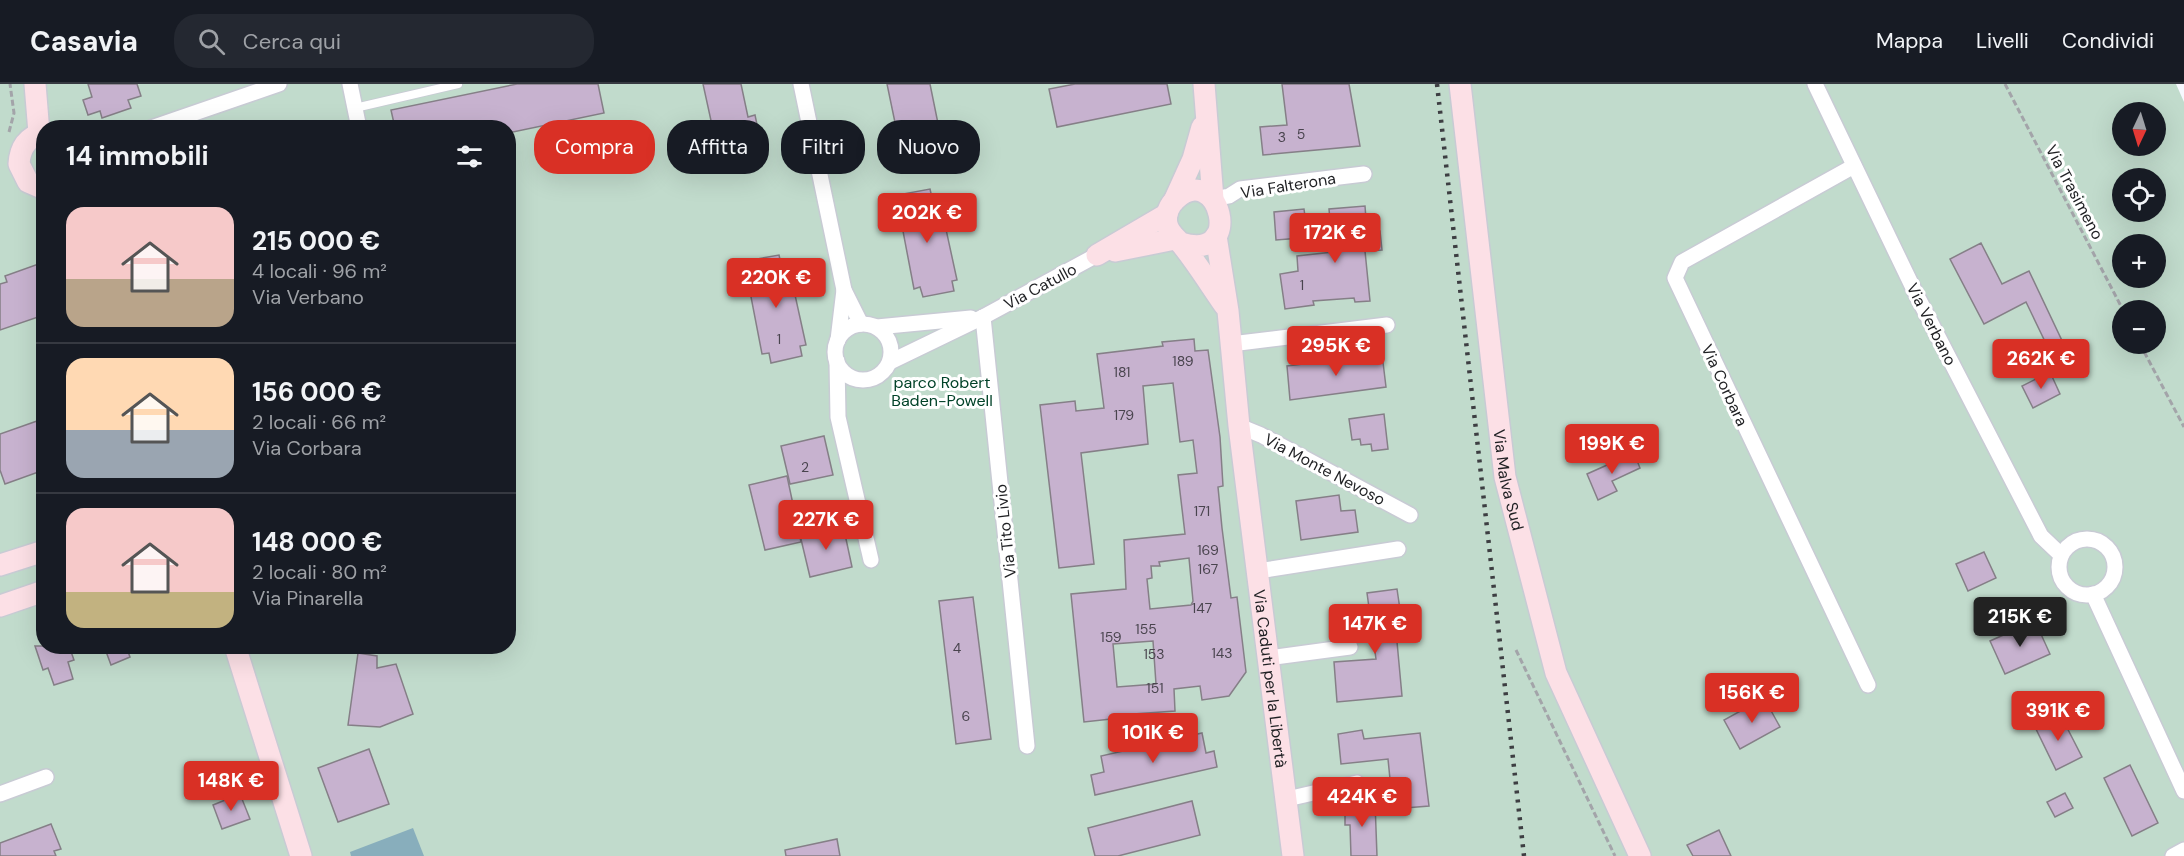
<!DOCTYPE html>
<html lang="it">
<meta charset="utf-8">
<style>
:root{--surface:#171b24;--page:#242831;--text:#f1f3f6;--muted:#9ea1a6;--line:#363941;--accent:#d93025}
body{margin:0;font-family:"DM Sans",sans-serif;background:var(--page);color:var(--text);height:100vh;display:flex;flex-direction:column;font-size:22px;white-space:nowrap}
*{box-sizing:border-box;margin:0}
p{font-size:20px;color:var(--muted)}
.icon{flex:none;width:33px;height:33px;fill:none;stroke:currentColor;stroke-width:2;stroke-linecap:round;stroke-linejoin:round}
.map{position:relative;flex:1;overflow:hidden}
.details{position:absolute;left:36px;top:36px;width:480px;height:534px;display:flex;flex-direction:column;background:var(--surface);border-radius:24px;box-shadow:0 6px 24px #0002}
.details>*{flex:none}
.hud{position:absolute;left:534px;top:36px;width:570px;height:54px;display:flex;gap:12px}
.needle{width:39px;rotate:184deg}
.tools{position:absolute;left:2112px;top:18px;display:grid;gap:12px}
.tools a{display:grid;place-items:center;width:54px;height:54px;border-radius:50%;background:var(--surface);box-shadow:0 6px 24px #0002;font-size:30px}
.price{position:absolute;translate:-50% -51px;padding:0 14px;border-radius:6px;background:var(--accent);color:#fff;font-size:20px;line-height:39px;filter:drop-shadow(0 2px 3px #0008)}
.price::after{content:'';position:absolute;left:50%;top:36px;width:18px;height:14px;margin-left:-9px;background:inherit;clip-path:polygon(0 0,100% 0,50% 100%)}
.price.current{background:#222;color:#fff}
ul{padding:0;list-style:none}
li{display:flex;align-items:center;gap:18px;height:150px;padding:0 30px}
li+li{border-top:2px solid var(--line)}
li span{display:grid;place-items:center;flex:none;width:168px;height:120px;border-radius:18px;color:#555}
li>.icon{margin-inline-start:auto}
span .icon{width:72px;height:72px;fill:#fffc;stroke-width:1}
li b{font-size:26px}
h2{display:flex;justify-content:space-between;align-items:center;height:72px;padding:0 30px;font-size:26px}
.chip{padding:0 21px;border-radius:24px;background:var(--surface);box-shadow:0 6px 24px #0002;font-size:21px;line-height:54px}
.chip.current{background:var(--accent);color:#fff}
header{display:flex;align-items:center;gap:36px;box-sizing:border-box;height:84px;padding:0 30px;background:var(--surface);border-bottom:2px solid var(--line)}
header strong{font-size:28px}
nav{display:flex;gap:33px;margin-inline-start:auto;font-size:21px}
.search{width:420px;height:54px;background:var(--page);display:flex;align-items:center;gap:15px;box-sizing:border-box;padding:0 21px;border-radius:24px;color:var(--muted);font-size:22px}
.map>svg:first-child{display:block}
.green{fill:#c1dbcc;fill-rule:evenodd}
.water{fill:#88aebc}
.building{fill:#c7b2cf;stroke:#857f87;stroke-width:1.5;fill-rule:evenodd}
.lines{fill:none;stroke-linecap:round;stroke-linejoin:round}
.lane-casing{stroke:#c8cbd4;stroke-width:10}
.street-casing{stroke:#c8cbd4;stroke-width:18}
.secondary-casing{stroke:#c8cbd4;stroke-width:24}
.path{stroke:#a3a4a9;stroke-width:3;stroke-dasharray:6 3;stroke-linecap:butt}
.lane{stroke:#fff;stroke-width:8}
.street{stroke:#fff;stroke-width:15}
.secondary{stroke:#fce0e6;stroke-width:21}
.rail{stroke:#3d3e42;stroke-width:4.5;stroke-dasharray:3 6;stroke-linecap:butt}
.labels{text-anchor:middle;stroke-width:6;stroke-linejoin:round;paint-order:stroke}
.number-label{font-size:14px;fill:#49444e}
.street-label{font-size:16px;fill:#1f2023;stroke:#fff}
.park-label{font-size:16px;fill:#014228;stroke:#fff}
</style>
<header>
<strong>Casavia</strong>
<div class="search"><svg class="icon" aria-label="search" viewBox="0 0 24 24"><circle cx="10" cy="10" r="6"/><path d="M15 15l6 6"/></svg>Cerca qui</div>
<nav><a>Mappa</a><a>Livelli</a><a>Condividi</a></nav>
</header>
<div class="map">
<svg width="2184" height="772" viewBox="0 0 2184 772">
<rect width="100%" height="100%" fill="#f6f8fe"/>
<path class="green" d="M0,0H2176L2184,18V772H0ZM2122,28H2156V62H2122ZM44,44H508V562H44ZM2122,94H2156V128H2122ZM2122,160H2156V194H2122ZM2122,226H2156V260H2122Z"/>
<path class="water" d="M413,744L424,772H351L350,768Z"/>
<g class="building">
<path d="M88,0H137L141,12L128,16L131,24L102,34L100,27L88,31L83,16L92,13Z"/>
<path d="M517,0H598L604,29L508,49V44H395L391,26Z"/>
<path d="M703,0H741L748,33L755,31L760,55L753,56L756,67L725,74L723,62L717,64Z"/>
<path d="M887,0H930L944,69L903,77Z"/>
<path d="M1075,0H1167L1171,20L1057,43L1049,5Z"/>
<path d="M1282,0H1349L1360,62L1263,71L1260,43L1287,41Z"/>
<path d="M930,105L932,114L939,113L957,196L952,197L954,207L923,213L920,203L914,205L898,121L905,120L903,110Z"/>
<path d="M1365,122L1367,148L1380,147L1382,166L1365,167L1370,217L1355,218L1354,214L1313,217L1314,221L1285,225L1280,190L1298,187L1297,172L1333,168L1329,125Z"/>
<path d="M1304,125L1306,140H1300L1301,154L1276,156L1274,128Z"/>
<path d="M1981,159L2002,200L2029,187L2065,263L2051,270L2026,218L1984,240L1950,175Z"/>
<path d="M779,171L781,180L788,179L806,261L800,262L802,272L771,279L769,269L762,270L746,187L753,185L751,176Z"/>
<path d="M44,178V231L0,246V200L7,198L5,192Z"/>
<path d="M1194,255L1195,267L1208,266L1220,353L1223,402L1218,403L1222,444L1231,514L1237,513L1246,588L1229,612L1202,616L1200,602L1174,605L1175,627L1120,631V634L1084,638L1071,510L1126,505L1124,456L1185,450L1178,391L1197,389L1193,356L1180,358L1173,299L1143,302L1148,360L1081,369L1094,480L1059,484L1040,321L1075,317L1076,327L1104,324L1097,270L1163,262L1162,258ZM1189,474L1193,517L1191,521L1150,525L1147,495L1152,494L1151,482H1160L1159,478ZM1153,557L1156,600L1117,603L1113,560Z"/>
<path d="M1382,270L1386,303L1290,316L1287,282Z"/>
<path d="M2050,288L2060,310L2033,324L2022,302Z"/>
<path d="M1384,330L1388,365L1372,367L1371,360L1361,361L1360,355L1352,356L1349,335Z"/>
<path d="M37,337L44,354V386L5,400L0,386V350Z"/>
<path d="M824,352L833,391L790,400L781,362Z"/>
<path d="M1634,369L1640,384L1612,397L1617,407L1598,416L1587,390Z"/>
<path d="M787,392L801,458L765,466L749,401Z"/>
<path d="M1339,411L1341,427L1355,426L1358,448L1301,456L1296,417Z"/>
<path d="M843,441L852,483L810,493L800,451Z"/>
<path d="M1984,468L1996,494L1968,507L1956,480Z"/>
<path d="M1397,505L1403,546L1396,547L1402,612L1337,618L1334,578L1376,575L1367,509Z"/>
<path d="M973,513L991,655L956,660L939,517Z"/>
<path d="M2035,537L2050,570L2005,590L1990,557Z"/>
<path d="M35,562H69L74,576L68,578L73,595L54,601L48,584L43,586Z"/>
<path d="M104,562H126L130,573L111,581Z"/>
<path d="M358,569L377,572V584L396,580L413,630L380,643L348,641Z"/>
<path d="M1764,614L1780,643L1740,665L1724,636Z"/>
<path d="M2060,630L2082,673L2056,686L2035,643Z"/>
<path d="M1362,646L1364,655L1420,649L1429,722L1393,725L1388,675L1341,680L1338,650Z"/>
<path d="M1202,649L1206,669L1214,667L1217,683L1095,711L1091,691L1104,688L1101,672Z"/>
<path d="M369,665L389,720L338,738L318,684Z"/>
<path d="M2130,681L2158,739L2132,752L2104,694Z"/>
<path d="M2065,709L2073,724L2055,733L2047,718Z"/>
<path d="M240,710L250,735L222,745L213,721Z"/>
<path d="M1192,717L1200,751L1118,772H1095L1088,744Z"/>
<path d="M1375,718L1377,772H1351L1350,741H1345V719Z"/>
<path d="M51,740L61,765L54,767L56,772H0V759Z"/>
<path d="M1719,746L1731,772H1693L1687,761Z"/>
<path d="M837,755L840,772H786L785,766Z"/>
</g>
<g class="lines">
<g class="lane-casing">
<path id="lane" d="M355,24L458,0"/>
</g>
<g class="street-casing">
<g id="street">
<path d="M350,0L359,44"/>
<path d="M801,0L844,206L861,240"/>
<path d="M1815,0L1916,210L2041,452L2061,471"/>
<path d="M151,44L279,0"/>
<path d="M1854,82L1682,178L1675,194L1868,601"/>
<path d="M1213,115L1229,112L1240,105L1364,90"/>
<path d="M983,233L1027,662"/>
<circle cx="863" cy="268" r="28"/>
<path d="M877,243L971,234"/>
<path d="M838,256L844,206"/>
<path d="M1231,260L1387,241"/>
<path d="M837,277L838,333L871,476"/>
<path d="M890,278L983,233L1097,171"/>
<path d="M1239,342L1261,351L1410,431"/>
<circle cx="2087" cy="483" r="28"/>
<path d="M1258,487L1398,465"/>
<path d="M2093,510L2184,707"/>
<path d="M1268,574L1350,563"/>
<path d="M0,710L46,693"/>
<path d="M1287,715L1357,699"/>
<path d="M2173,772L2184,766"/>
</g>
</g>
<g class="secondary-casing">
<g id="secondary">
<path d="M35,0L39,49"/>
<path d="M1204,0L1213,115"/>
<path id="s1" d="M1460,0L1505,393L1556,589L1640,772"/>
<path d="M44,49C27,52 20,64 19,80L28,98L44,105"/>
<path d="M1174,117L1193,75L1202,43"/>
<path id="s2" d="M1216,152L1228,227L1239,342L1293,772"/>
<path d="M1181,159C1247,179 1218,76 1176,115C1169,121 1165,131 1167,140C1169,150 1177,154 1183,162C1198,181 1211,202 1225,222"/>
<path d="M1115,167L1175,155"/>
<path d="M1097,171L1167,130"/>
<path d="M0,481L44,467"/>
<path d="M0,522L44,507"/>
<path d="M235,562L301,772"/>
</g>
</g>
<g class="path">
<path d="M2005,0L2123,226"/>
<path d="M9,48L14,29L10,0"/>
<path d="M2140,260L2184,343"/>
<path d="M1516,566L1615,772"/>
</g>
<use href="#lane" class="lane"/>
<use href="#street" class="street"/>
<use href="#secondary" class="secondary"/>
<path class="rail" d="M1437,0L1524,772"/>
</g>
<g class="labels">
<g class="number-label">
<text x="1301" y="55">5</text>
<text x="1282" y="58">3</text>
<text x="1302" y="206">1</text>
<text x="779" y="260">1</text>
<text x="1183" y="282">189</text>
<text x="1122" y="293">181</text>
<text x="1124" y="336">179</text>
<text x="805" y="388">2</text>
<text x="1202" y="432">171</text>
<text x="1208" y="471">169</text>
<text x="1208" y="490">167</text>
<text x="1202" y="529">147</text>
<text x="1146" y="550">155</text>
<text x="1111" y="558">159</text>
<text x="957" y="569">4</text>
<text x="1222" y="574">143</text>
<text x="1154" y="575">153</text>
<text x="1155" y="609">151</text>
<text x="966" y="637">6</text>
</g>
<g class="street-label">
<text transform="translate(1288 101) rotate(-9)" y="6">Via Falterona</text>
<text transform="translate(2075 108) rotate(62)" y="6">Via Trasimeno</text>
<text transform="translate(1040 202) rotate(-28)" y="6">Via Catullo</text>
<text transform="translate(1932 240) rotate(63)" y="6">Via Verbano</text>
<text transform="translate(1725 301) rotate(65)" y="6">Via Corbara</text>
<text transform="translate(1325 385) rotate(28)" y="6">Via Monte Nevoso</text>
<text dy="6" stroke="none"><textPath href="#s1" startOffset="399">Via Malva Sud</textPath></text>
<text transform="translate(1005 447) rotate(-96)" y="6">Via Tito Livio</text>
<text dy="6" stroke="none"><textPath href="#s2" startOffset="446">Via Caduti per la Libertà</textPath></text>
</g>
<g class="park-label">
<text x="942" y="304">parco Robert<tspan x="942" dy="18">Baden-Powell</tspan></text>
</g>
</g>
</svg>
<div class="tools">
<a><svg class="needle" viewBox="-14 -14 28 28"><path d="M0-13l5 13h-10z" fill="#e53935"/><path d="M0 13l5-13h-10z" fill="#9ea1a6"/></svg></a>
<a><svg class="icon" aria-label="locate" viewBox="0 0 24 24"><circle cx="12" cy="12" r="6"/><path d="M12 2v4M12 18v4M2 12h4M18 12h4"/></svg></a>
<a>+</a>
<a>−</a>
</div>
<b class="price" style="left:927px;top:160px">202K €</b>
<b class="price" style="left:1335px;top:180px">172K €</b>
<b class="price" style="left:776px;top:225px">220K €</b>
<b class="price" style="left:1336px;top:293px">295K €</b>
<b class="price" style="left:2041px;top:306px">262K €</b>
<b class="price" style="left:1612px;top:391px">199K €</b>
<b class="price" style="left:826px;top:467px">227K €</b>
<b class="price current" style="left:2020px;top:564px">215K €</b>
<b class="price" style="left:1375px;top:571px">147K €</b>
<b class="price" style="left:1752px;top:640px">156K €</b>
<b class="price" style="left:2058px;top:658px">391K €</b>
<b class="price" style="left:1153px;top:680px">101K €</b>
<b class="price" style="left:231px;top:728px">148K €</b>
<b class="price" style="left:1362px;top:744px">424K €</b>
<div class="hud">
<a class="chip current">Compra</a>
<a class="chip">Affitta</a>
<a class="chip">Filtri</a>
<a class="chip">Nuovo</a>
</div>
<section class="details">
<h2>14 immobili<svg class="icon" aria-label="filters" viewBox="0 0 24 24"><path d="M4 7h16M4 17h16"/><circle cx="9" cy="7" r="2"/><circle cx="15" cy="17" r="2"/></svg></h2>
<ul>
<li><span style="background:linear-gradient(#f6c9c9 60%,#b9a48a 0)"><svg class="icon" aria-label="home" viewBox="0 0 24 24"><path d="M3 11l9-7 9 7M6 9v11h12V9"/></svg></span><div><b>215 000 €</b><p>4 locali · 96 m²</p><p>Via Verbano</p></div></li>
<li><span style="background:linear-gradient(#ffd9b3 60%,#9aa5b1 0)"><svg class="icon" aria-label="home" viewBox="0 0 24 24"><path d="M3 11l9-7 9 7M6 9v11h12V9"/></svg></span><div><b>156 000 €</b><p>2 locali · 66 m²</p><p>Via Corbara</p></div></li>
<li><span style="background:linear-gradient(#f6c9c9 70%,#c2b280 0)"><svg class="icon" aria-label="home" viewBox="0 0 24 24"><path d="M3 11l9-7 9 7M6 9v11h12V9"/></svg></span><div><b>148 000 €</b><p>2 locali · 80 m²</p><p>Via Pinarella</p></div></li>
</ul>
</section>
</div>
